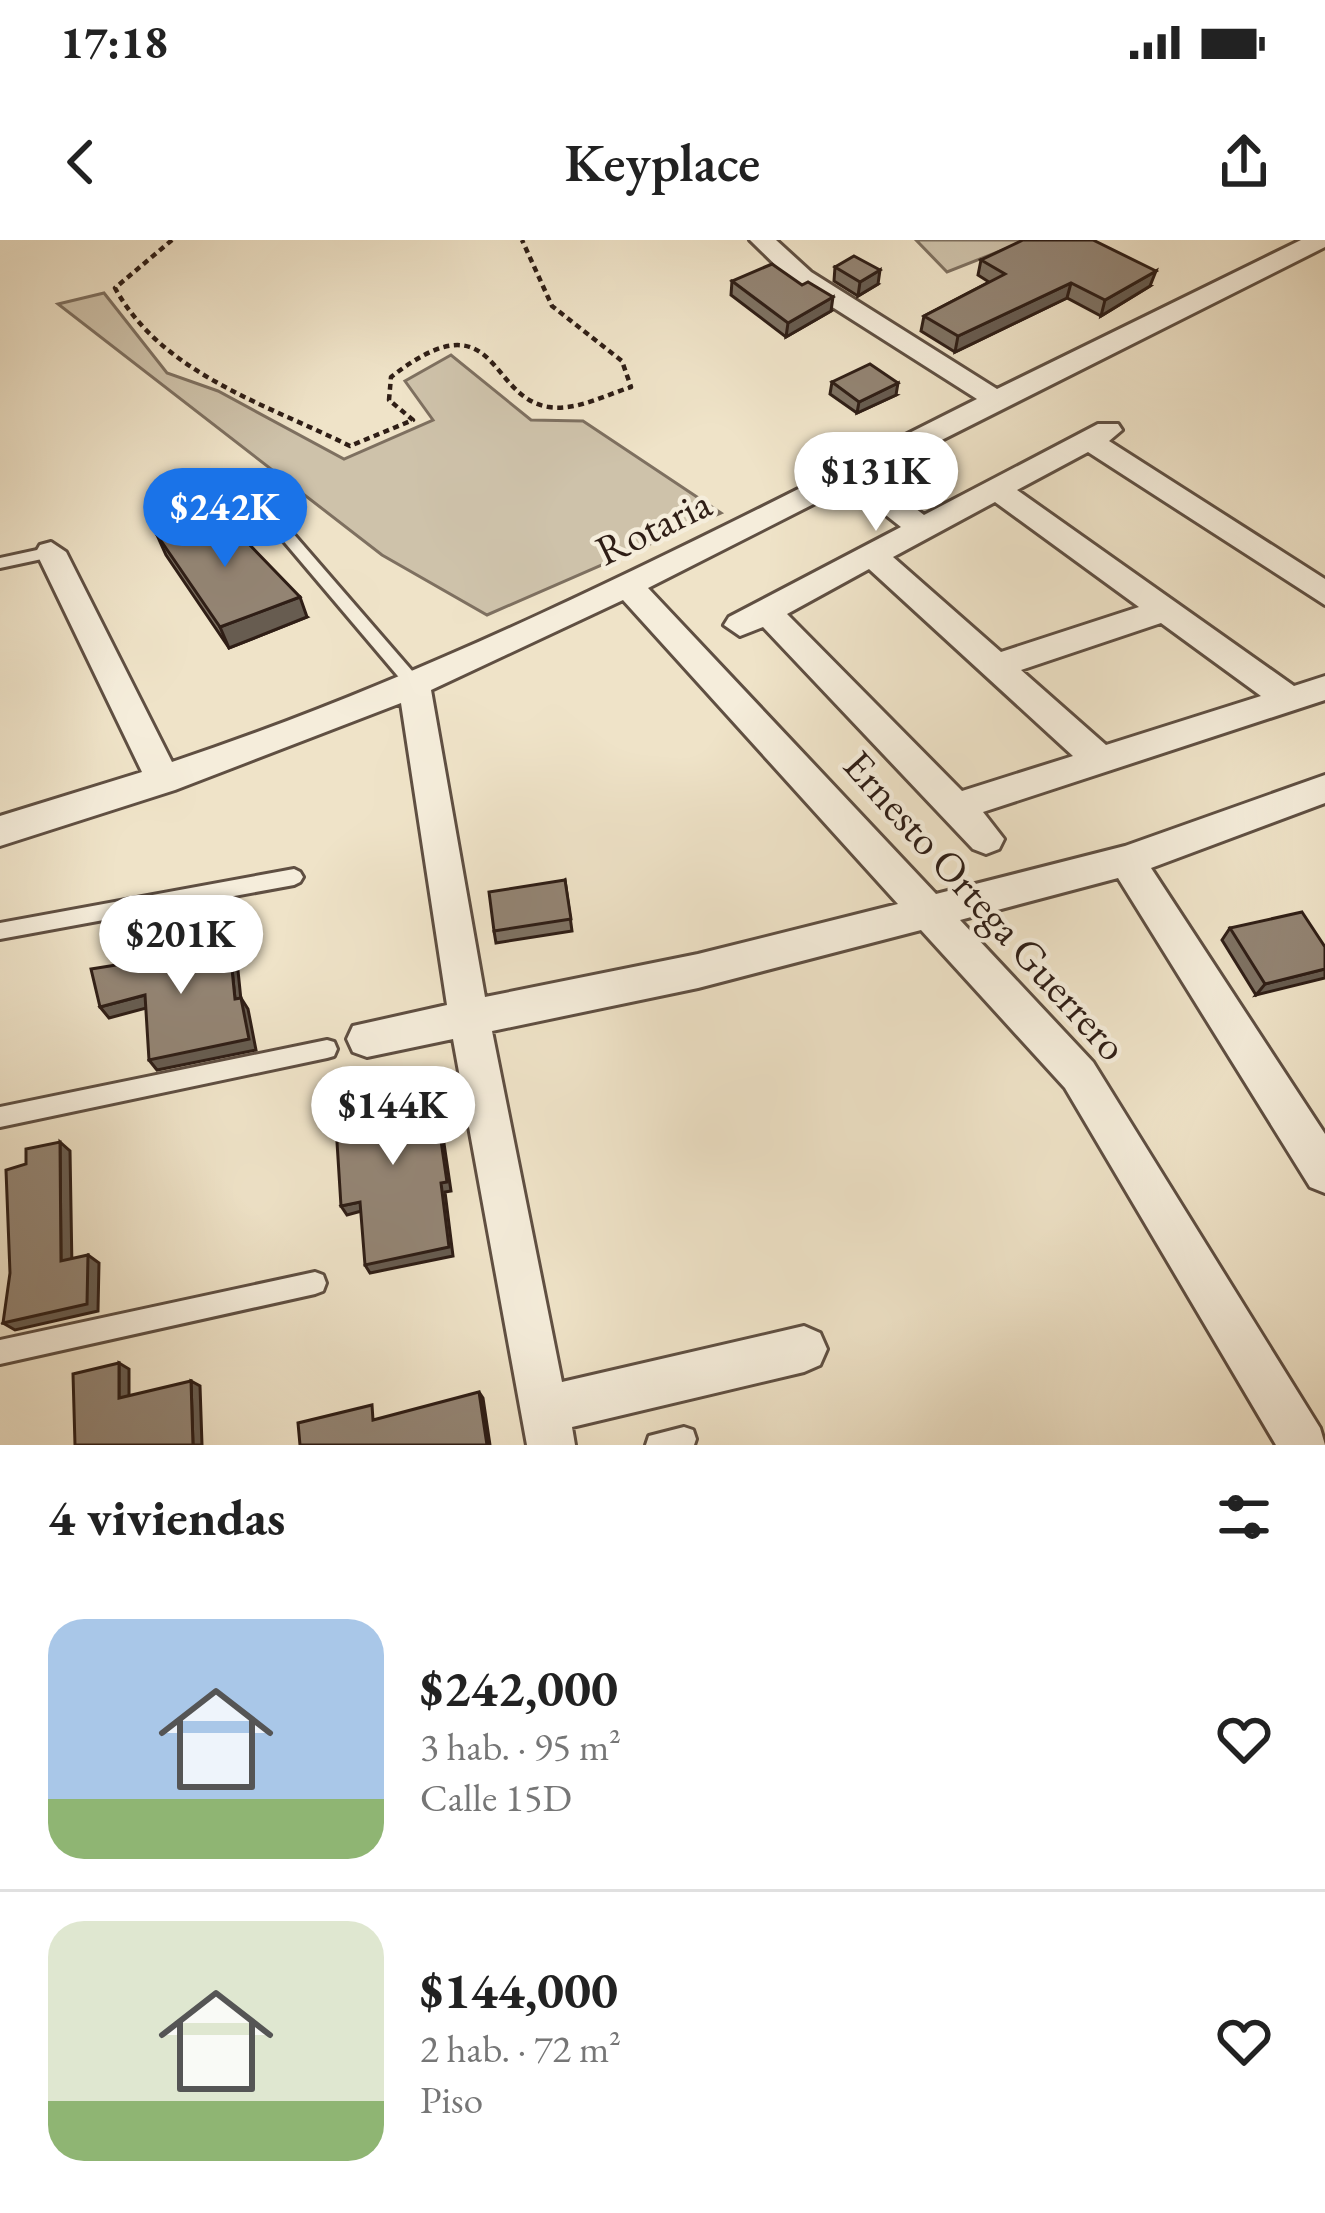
<!DOCTYPE html>
<html lang="es">
<meta charset="utf-8">
<style>
:root{--surface:#fff;--page:#f6f6f6;--text:#222;--muted:#767676;--line:#e0e0e0;--accent:#1a73e8}
body{margin:0;font-family:"EB Garamond",serif;background:var(--page);color:var(--text);height:100vh;display:flex;flex-direction:column;font-size:45px;white-space:nowrap}
*{box-sizing:border-box;margin:0}
p{font-size:39px;color:var(--muted)}
.icon{flex:none;width:66px;height:66px;fill:none;stroke:currentColor;stroke-width:2;stroke-linecap:round;stroke-linejoin:round}
.map{position:relative;height:1205px;overflow:hidden}
.drawer{display:flex;flex-direction:column;background:var(--surface);flex:1}
.drawer>*{flex:none}
.price{position:absolute;translate:-50% -102px;padding:0 27px;border-radius:42px;background:#fff;color:#222;font-size:39px;line-height:78px;filter:drop-shadow(0 3px 6px #0008)}
.price::after{content:'';position:absolute;left:50%;top:72px;width:36px;height:27px;margin-left:-18px;background:inherit;clip-path:polygon(0 0,100% 0,50% 100%)}
.price.current{background:var(--accent);color:#fff}
ul{padding:0;list-style:none}
li{display:flex;align-items:center;gap:36px;height:300px;padding:0 48px}
li+li{border-top:3px solid var(--line)}
li span{display:grid;place-items:center;flex:none;width:336px;height:240px;border-radius:36px;color:#555}
li>.icon{margin-inline-start:auto}
span .icon{width:144px;height:144px;fill:#fffc;stroke-width:1}
li b{font-size:51px}
h2{display:flex;justify-content:space-between;align-items:center;height:144px;padding:0 48px;font-size:51px}
.status{display:flex;justify-content:space-between;align-items:center;height:84px;padding:0 60px;background:var(--surface);direction:ltr}
.status svg{height:33px;fill:currentColor}
header{display:flex;justify-content:space-between;align-items:center;height:156px;padding:0 48px;background:var(--surface);font-size:54px;font-weight:600}
.map>svg:first-child{display:block}
.green{fill:#cec2aa;stroke:#7e7060;stroke-width:3}
.lines{fill:none;stroke-linecap:round;stroke-linejoin:round}
.service-casing{stroke:#5f4f42;stroke-width:6}
.minor-casing{stroke:#5f4f42;stroke-width:6}
.path{stroke:#2f1e16;stroke-width:4.5;stroke-dasharray:6 4.5;stroke-linecap:butt}
.service{fill:#f5eddb;fill-rule:evenodd}
.minor{fill:#f5eddb;fill-rule:evenodd}
.wall{fill:#7e7263;stroke:#2f1e16;stroke-width:3}
.shaded-wall{fill:#675c50;stroke:#2f1e16;stroke-width:3}
.building{fill:#938473;stroke:#2f1e16;stroke-width:3}
.labels{text-anchor:middle;stroke-width:9;stroke-linejoin:round;paint-order:stroke}
.street-label{font-size:42px;fill:#2f1e16;stroke:#f5eddb}
</style>
<div class="status"><b>17:18</b><svg viewBox="0 0 49 12"><path d="M0 12V9h3v3zM5 12V6h3v6zM10 12V3h3v9zM15 12V0h3v12zM26 1h20v11H26zM47 4h2v5h-2z"/></svg></div>
<header><svg class="icon" aria-label="back" viewBox="0 0 24 24"><path d="M15 5l-7 7 7 7"/></svg>Keyplace<svg class="icon" aria-label="share" viewBox="0 0 24 24"><path d="M12 15V3M7 8l5-5 5 5M5 13v7h14v-7"/></svg></header>
<div class="map">
<svg width="1325" height="1205" viewBox="0 0 1325 1205">
<rect width="100%" height="100%" fill="#efe3c8"/>
<filter id="stains"><feTurbulence type="fractalNoise" baseFrequency=".00167" numOctaves="4"/><feColorMatrix values="0 0 0 0 .2 0 0 0 0 .09 0 0 0 0 .02 0 0 0 .5 -.17"/></filter>
<radialGradient id="worn" r=".72"><stop offset=".6" stop-color="#630" stop-opacity="0"/><stop offset="1" stop-color="#630" stop-opacity=".3"/></radialGradient>
<g class="green">
<path d="M916,0H1028L947,32Z"/>
<path d="M104,53L167,133L218,151L344,219L433,180L405,141L451,115L531,180L583,181L721,273L487,375L382,315L58,64Z"/>
</g>
<g class="lines">
<g class="service-casing">
<g id="service">
<path d="M253,251L258,253L420,440L422,444L420,448H408L248,259V253Z"/>
<path d="M51,307L56,308V316L0,328V318Z"/>
<path d="M294,629L300,632L303,637L300,642L294,645L0,699V683Z"/>
<path d="M327,800L334,802L337,809L334,816L327,818L0,887V867Z"/>
<path d="M315,1032L323,1035L326,1043L323,1051L315,1054L0,1124V1100Z"/>
<path d="M684,1187L693,1190L696,1199L694,1205H646L649,1196Z"/>
</g>
</g>
<g class="minor-casing">
<path id="minor" d="M750,0H776L811,32L997,149L1301,0H1325V7L872,235L924,275L1098,184H1118L1122,190L1109,201L1325,339V365L1088,212L1017,250L1294,446L1325,436V460L983,572L1004,599L999,609L986,614L973,609L763,387L740,396L724,385L729,377L901,287L849,246L648,348L936,654L1125,606L1325,535V563L1151,628L1325,894V953L1310,947L1118,638L960,680L1093,822L1320,1188L1325,1205H1276L1065,848L921,690L698,748L492,791L562,1142L804,1086L820,1093L827,1109L820,1125L804,1132L572,1187L575,1205H527L453,799L367,817L353,812L347,799L353,786L447,765L401,463L175,550L0,606V576L142,532L36,312L40,305L51,302L66,312L172,522C452,429 714,291 977,159L793,42ZM995,262L1139,367L1001,412L893,317ZM869,329L1073,516L962,551L787,374ZM623,360L898,664L698,714L485,757L431,450ZM1161,383L1261,456L1106,505L1021,430Z"/>
</g>
<path class="path" d="M172,0L115,48C162,134 266,164 350,206L413,180L389,160L391,137C498,54 487,158 549,167C576,171 606,155 631,147L622,121L552,66L522,0"/>
<use href="#service" class="service"/>
<use href="#minor" class="minor"/>
</g>
<g class="wall">
<path d="M981,20L1150,46L1101,76L1067,58L955,112L921,91L924,76L989,42L978,35Z"/>
<path d="M835,27L878,44L858,56L834,41Z"/>
<path d="M732,41L831,71L786,97L731,55Z"/>
<path d="M832,142L896,155L857,173L830,154Z"/>
<path d="M157,295L307,377L229,408L166,315Z"/>
<path d="M565,640L572,691L496,703L494,691Z"/>
<path d="M1230,688L1325,707L1256,755L1222,700Z"/>
</g>
<g class="shaded-wall">
<path d="M880,30L878,44L858,56L860,42Z"/>
<path d="M1156,31L1150,46L1101,76L1105,60Z"/>
<path d="M1071,43L1067,58L955,112L958,96Z"/>
<path d="M833,57L831,71L786,97L788,83Z"/>
<path d="M898,143L896,155L857,173L859,162Z"/>
<path d="M300,357L307,377L229,408L220,387Z"/>
<path d="M228,689L235,701L242,770L235,759Z"/>
<path d="M1325,729V738L1256,755L1265,744Z"/>
<path d="M145,755L154,766L109,778L100,767Z"/>
<path d="M241,758L248,769L256,810L157,830L149,820Z"/>
<path d="M425,834L429,845L435,892L431,882Z"/>
<path d="M438,880L442,890L451,951L445,952L453,1016L370,1033L365,1025Z"/>
<path d="M60,902L70,911L72,1029L61,1021Z"/>
<path d="M360,962L365,970L347,975L341,966Z"/>
<path d="M88,1015L99,1023L98,1071L15,1090L3,1083Z"/>
<path d="M119,1123L129,1129V1164L119,1158Z"/>
<path d="M191,1141L200,1146L202,1205H193Z"/>
<path d="M479,1152L483,1158L490,1205H487Z"/>
</g>
<g class="building">
<path d="M1023,0H1093L1156,31L1105,60L1071,43L958,96L924,76L1005,34L981,20Z"/>
<path d="M854,16L880,30L860,42L835,27Z"/>
<path d="M772,24L802,45L808,42L833,57L788,83L732,41Z"/>
<path d="M870,124L898,143L859,162L832,142Z"/>
<path d="M218,272L300,357L220,387L157,295Z"/>
<path d="M565,640L571,679L494,691L489,652Z"/>
<path d="M1302,672L1325,707V729L1265,744L1230,688Z"/>
<path d="M228,689L235,759L241,758L249,799L149,820L145,755L100,767L91,729L160,718Z"/>
<path d="M425,834L431,882L438,880L447,942L441,943L449,1007L365,1025L360,962L341,966L334,854Z"/>
<path d="M60,902L61,1021L88,1015L87,1064L3,1083L10,1033L6,930L26,924V909Z"/>
<path d="M119,1123V1158L191,1141L193,1205H75L73,1134Z"/>
<path d="M479,1152L487,1205H300L298,1183L372,1165L373,1180Z"/>
</g>
<g class="labels">
<g class="street-label">
<text transform="translate(653 286) rotate(-26)" y="15">Rotaria</text>
<text transform="translate(986 665) rotate(48)" y="15">Ernesto Ortega Guerrero</text>
</g>
</g>
<rect width="100%" height="100%" filter="url(#stains)"/>
<rect width="100%" height="100%" fill="url(#worn)"/>
</svg>
<b class="price" style="left:876px;top:294px">$131K</b>
<b class="price current" style="left:225px;top:330px">$242K</b>
<b class="price" style="left:181px;top:757px">$201K</b>
<b class="price" style="left:393px;top:928px">$144K</b>
</div>
<section class="drawer">
<h2>4 viviendas<svg class="icon" aria-label="filters" viewBox="0 0 24 24"><path d="M4 7h16M4 17h16"/><circle cx="9" cy="7" r="2"/><circle cx="15" cy="17" r="2"/></svg></h2>
<ul>
<li><span style="background:linear-gradient(#a9c7e8 75%,#8fb573 0)"><svg class="icon" aria-label="home" viewBox="0 0 24 24"><path d="M3 11l9-7 9 7M6 9v11h12V9"/></svg></span><div><b>$242,000</b><p>3 hab. · 95 m²</p><p>Calle 15D</p></div><svg class="icon" aria-label="heart" viewBox="0 0 24 24"><path d="M12 20l-8-8c-3-5 5-10 8-4 3-6 11-1 8 4z"/></svg></li>
<li><span style="background:linear-gradient(#dfe7d0 75%,#8fb573 0)"><svg class="icon" aria-label="home" viewBox="0 0 24 24"><path d="M3 11l9-7 9 7M6 9v11h12V9"/></svg></span><div><b>$144,000</b><p>2 hab. · 72 m²</p><p>Piso</p></div><svg class="icon" aria-label="heart" viewBox="0 0 24 24"><path d="M12 20l-8-8c-3-5 5-10 8-4 3-6 11-1 8 4z"/></svg></li>
</ul>
</section>
